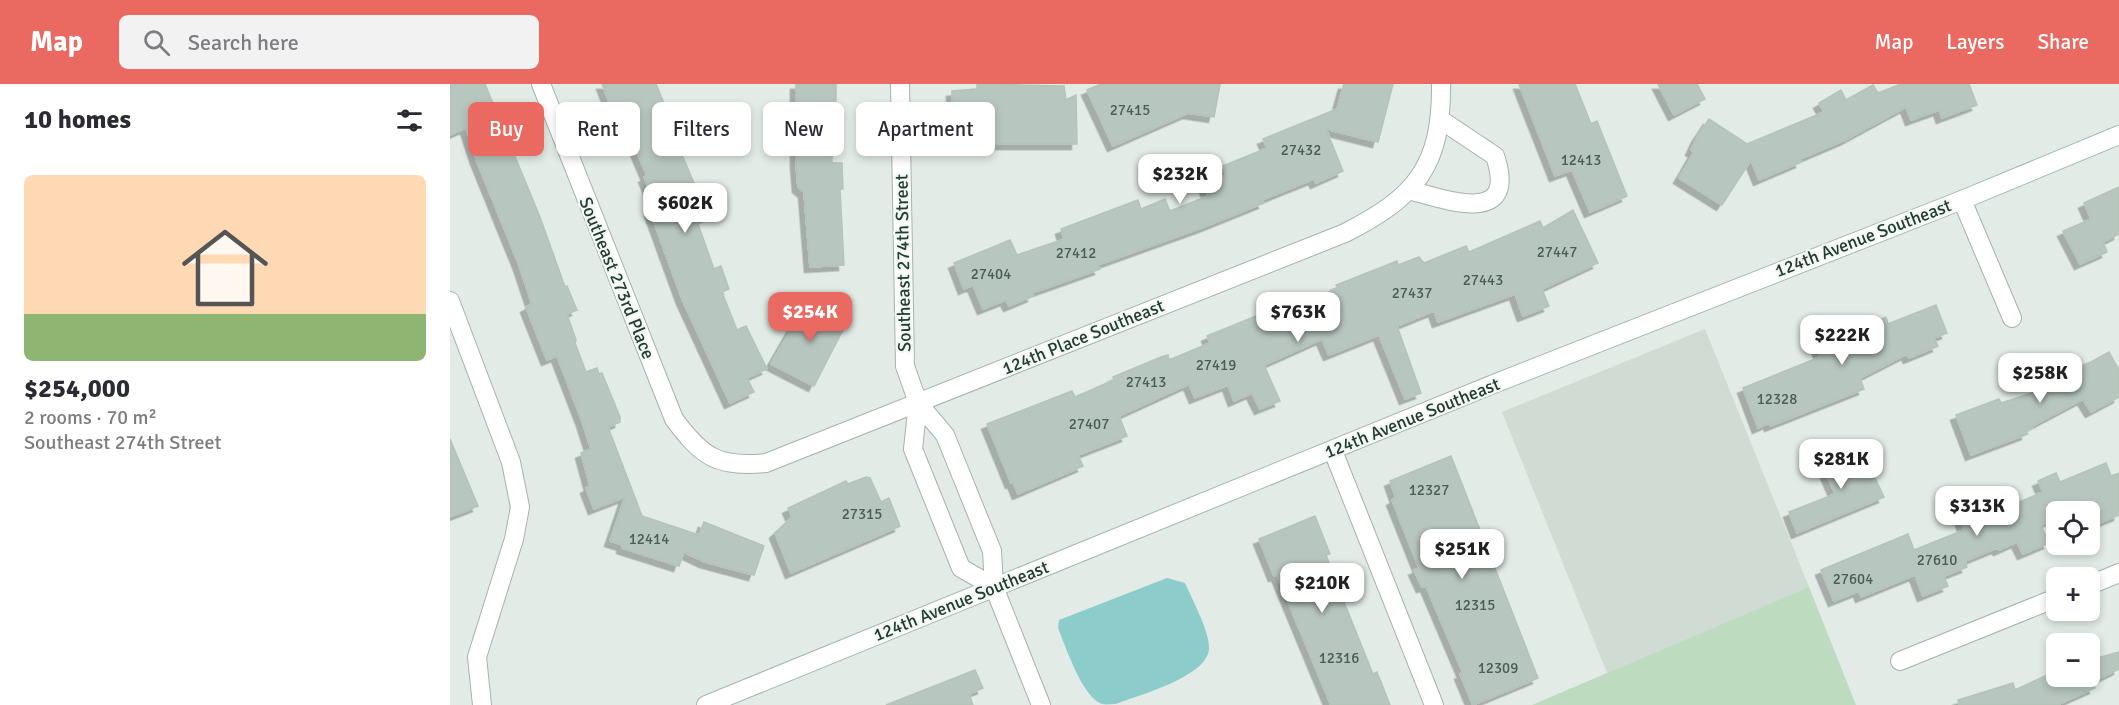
<!DOCTYPE html>
<meta charset="utf-8">
<style>
:root{--surface:#fff;--page:#f2f2f3;--text:#2b2b33;--muted:#7c7c81;--accent:#ea6a61}
body{margin:0;font-family:Signika,sans-serif;background:var(--page);color:var(--text);height:100vh;display:flex;flex-direction:column;font-size:22px;white-space:nowrap}
*{box-sizing:border-box;margin:0}
p{font-size:20px;color:var(--muted)}
.icon{flex:none;width:33px;height:33px;fill:none;stroke:currentColor;stroke-width:2;stroke-linecap:round;stroke-linejoin:round}
.map{position:relative;flex:1;overflow:hidden}
.panel{display:flex;flex-direction:column;background:var(--surface);width:450px}
.panel>*{flex:none}
.hud{position:absolute;left:18px;top:18px;width:570px;height:54px;display:flex;gap:12px}
.tools{position:absolute;left:1596px;top:417px;display:grid;gap:12px}
.tools a{display:grid;place-items:center;width:54px;height:54px;border-radius:9px;background:var(--surface);box-shadow:0 3px 9px #0003;font-size:30px}
.price{position:absolute;translate:-50% -51px;padding:0 14px;border-radius:12px;background:#fff;color:#222;font-size:20px;line-height:39px;filter:drop-shadow(0 2px 3px #0008)}
.price::after{content:'';position:absolute;left:50%;top:36px;width:18px;height:14px;margin-left:-9px;background:inherit;clip-path:polygon(0 0,100% 0,50% 100%)}
.price.active{background:var(--accent);color:#fff}
ul{padding:0;list-style:none}
li{display:grid;align-content:center;gap:12px;height:318px;padding:0 24px}
li span{display:grid;place-items:center;height:186px;border-radius:9px;color:#555}
li>.icon{margin-inline-start:auto}
span .icon{width:108px;height:108px;fill:#fffc;stroke-width:1}
li b{font-size:26px}
h2{display:flex;justify-content:space-between;align-items:center;height:72px;padding:0 24px;font-size:26px}
.tag{padding:0 21px;border-radius:9px;background:var(--surface);box-shadow:0 3px 9px #0003;font-size:21px;line-height:54px}
.tag.active{background:var(--accent);color:#fff}
header{display:flex;align-items:center;gap:36px;box-sizing:border-box;height:84px;padding:0 30px;background:var(--accent);color:#fff}
header strong{font-size:28px}
nav{display:flex;gap:33px;margin-inline-start:auto;font-size:21px}
.search{width:420px;height:54px;background:var(--page);display:flex;align-items:center;gap:15px;box-sizing:border-box;padding:0 21px;border-radius:9px;color:var(--muted);font-size:22px}
main{display:flex;flex:1;min-height:0}
.map>svg:first-child{display:block}
.built{fill:#d0dbd4}
.green{fill:#bcdbbf}
.water{fill:#8ccdcc}
.building{fill:#b7c6be;stroke:#b4c4bb;stroke-width:1.5;filter:url(#shadow)}
.lines{fill:none;stroke-linecap:round;stroke-linejoin:round}
.street-casing{stroke:#a5b3ab;stroke-width:20}
.secondary-casing{stroke:#a3b9ae;stroke-width:20}
.street{stroke:#fff;stroke-width:18}
.secondary{stroke:#fff;stroke-width:18}
.labels{text-anchor:middle;stroke-width:4.5;stroke-linejoin:round;paint-order:stroke}
.number-label{font-size:15px;fill:#485e54}
.street-label{font-size:18px;fill:#233b30;stroke:#f2f8f4}
</style>
<header>
<strong>Map</strong>
<div class="search"><svg class="icon" aria-label="search" viewBox="0 0 24 24"><circle cx="10" cy="10" r="6"/><path d="M15 15l6 6"/></svg>Search here</div>
<nav><a>Map</a><a>Layers</a><a>Share</a></nav>
</header>
<main>
<section class="panel">
<h2>10 homes<svg class="icon" aria-label="filters" viewBox="0 0 24 24"><path d="M4 7h16M4 17h16"/><circle cx="9" cy="7" r="2"/><circle cx="15" cy="17" r="2"/></svg></h2>
<ul>
<li><span style="background:linear-gradient(#ffd9b3 75%,#8fb573 0)"><svg class="icon" aria-label="home" viewBox="0 0 24 24"><path d="M3 11l9-7 9 7M6 9v11h12V9"/></svg></span><div><b>$254,000</b><p>2 rooms · 70 m²</p><p>Southeast 274th Street</p></div></li>
</ul>
</section>
<div class="map">
<svg width="1669" height="621" viewBox="0 0 1669 621">
<defs>
<filter id="shadow"><feDropShadow dx="-5.5" dy="5.5" stdDeviation="0" flood-color="#0004"/></filter>
</defs>
<rect width="100%" height="100%" fill="#e2ebe5"/>
<path class="built" d="M1255,245L1359,503L1157,589L1052,328Z"/>
<path class="green" d="M1359,503L1406,621H1082Z"/>
<path class="water" d="M717,494L735,499C742,515 760,548 759,565C757,593 689,611 666,620C662,620 656,621 652,620C632,613 616,563 608,544L609,536Z"/>
<g class="building">
<path d="M0,0H35L90,133L115,203L117,202L127,226L117,230L126,256L125,259L136,288L147,284L149,290L152,289L170,333V338L158,343L192,432L249,451L254,438L314,462L304,491L255,478L234,468L229,482L172,464L173,461L160,457L175,413L144,425L136,404L140,402L131,369L141,365L132,337L107,272L97,276L87,251L76,223L82,220L69,181L26,75L16,44L0,51Z"/>
<path d="M152,0H206L233,65L230,66L258,132L247,137L264,185L271,182L279,205L272,208L287,246L296,242L317,285L297,294L304,308L280,319L232,215L200,127L207,124L194,93L197,92L181,54L179,52L173,54Z"/>
<path d="M346,0H386V22H376L378,72L382,71V79H392L393,105H390L394,181L360,183L354,108L348,103L346,79Z"/>
<path d="M527,0L614,2L616,16L626,11L627,60H495V32H502V7L527,5Z"/>
<path d="M651,0H770L764,33L738,29L663,62L637,6Z"/>
<path d="M894,0H943L928,58L876,45L893,87L866,99L864,95L812,116L814,119L754,143L648,181L650,185L582,209L583,212L559,222L556,216L533,225L523,201L514,205L504,179L560,156L567,171L614,155L611,145L688,116L691,125L715,115L720,127L758,112L754,100L776,91L773,82L817,64L813,55L887,25Z"/>
<path d="M1069,0H1125L1141,40L1147,37L1177,112L1140,128L1122,86L1105,92Z"/>
<path d="M1208,0H1247L1255,15L1224,31Z"/>
<path d="M1451,0H1519L1527,21L1492,34L1489,26L1461,36L1456,23L1395,56L1350,75L1351,78L1309,96L1301,76L1272,121L1229,94L1244,68L1241,66L1247,53L1259,35L1297,60L1374,28L1369,19L1391,6L1396,16L1423,1L1428,9Z"/>
<path d="M1669,103V150L1653,158L1657,168L1630,180L1613,147L1641,135L1634,119Z"/>
<path d="M1123,126L1148,179L1092,205L1099,222L1073,232L1065,210L988,238L984,227L947,242L971,309L955,315L929,251L879,271L872,255L814,281L830,317L810,325L802,309L784,317L778,301L745,314L739,300L669,332L677,352L628,371L633,382L568,410L563,398L561,399L537,340L622,307L625,313L664,296L663,293L711,273L718,271L719,276L760,259L757,252L821,226L826,238L843,230L875,237L866,216L868,213L888,204L886,201L947,177L948,181L969,173L974,179L1016,162L1019,168L1090,137L1093,144Z"/>
<path d="M365,217L398,236L364,302L321,280L353,224L359,228Z"/>
<path d="M1486,221L1497,249L1484,254L1488,262L1459,274L1457,270L1410,294L1414,305L1320,342L1319,339L1308,344L1293,304L1365,275L1370,272L1367,262L1436,233L1438,240Z"/>
<path d="M1659,268L1669,286V313L1641,328L1633,315L1582,342L1583,344L1576,347L1577,350L1521,371L1506,331L1549,315L1551,319L1582,309L1627,280L1628,283L1641,278Z"/>
<path d="M0,355L28,422L0,433Z"/>
<path d="M1409,360L1434,413L1347,449L1339,428L1385,410L1371,377Z"/>
<path d="M1001,372L1088,594L1023,621L1010,590L1013,589L976,502L972,503L964,486L969,484L942,416L946,414L940,397Z"/>
<path d="M1656,379L1661,392L1669,389V431L1640,443V421L1623,428H1606V434L1591,441L1599,459L1573,470L1567,458L1549,466L1547,464L1515,477L1517,483L1494,492L1498,502L1473,512L1465,491L1411,513L1409,507L1384,517L1371,486L1458,450L1464,466L1514,446L1511,436L1551,420L1553,425L1593,408L1588,397L1606,389L1610,398Z"/>
<path d="M416,393L420,394L431,418L439,414L450,442L341,489L325,449L342,433L338,424L396,397L398,400Z"/>
<path d="M865,432L880,470L876,471L894,518L923,590L927,588L940,621H881L827,491L824,492L809,455Z"/>
<path d="M1669,568V585L1642,598L1645,604L1607,621H1509L1508,616L1563,599L1565,606L1606,587V592H1640V576Z"/>
<path d="M525,586L533,604L519,610L523,621H436Z"/>
</g>
<g class="lines">
<g class="street-casing">
<g id="street">
<path d="M91,0L224,335C252,373 268,384 316,379L895,149C966,113 992,82 991,0"/>
<path d="M450,0L455,282L468,319"/>
<path d="M959,106C996,116 1069,143 1045,72L991,36"/>
<path d="M1512,116L1562,234"/>
<path d="M0,217L61,378L70,423L64,455L27,573L32,621"/>
<path d="M883,367L984,621"/>
<path d="M1640,501L1669,489"/>
<path d="M544,503L511,484L463,365L468,319L495,351L542,467L544,503L591,621"/>
<path d="M1450,577L1606,514"/>
</g>
</g>
<g class="secondary-casing">
<path id="secondary" d="M256,621L1041,301L1512,116L1669,51"/>
</g>
<use href="#street" class="street"/>
<use href="#secondary" class="secondary"/>
</g>
<g class="labels">
<g class="number-label">
<text x="680" y="31">27415</text>
<text x="851" y="71">27432</text>
<text x="1131" y="81">12413</text>
<text x="1107" y="173">27447</text>
<text x="626" y="174">27412</text>
<text x="541" y="195">27404</text>
<text x="1033" y="201">27443</text>
<text x="962" y="214">27437</text>
<text x="766" y="286">27419</text>
<text x="696" y="303">27413</text>
<text x="1327" y="320">12328</text>
<text x="639" y="345">27407</text>
<text x="979" y="411">12327</text>
<text x="412" y="435">27315</text>
<text x="199" y="460">12414</text>
<text x="1487" y="481">27610</text>
<text x="1403" y="500">27604</text>
<text x="1025" y="526">12315</text>
<text x="889" y="579">12316</text>
<text x="1048" y="589">12309</text>
</g>
<g class="street-label">
<text transform="translate(1413 154) rotate(-21)" y="6">124th Avenue Southeast</text>
<text transform="translate(453 179) rotate(-91)" y="6">Southeast 274th Street</text>
<text transform="translate(167 194) rotate(68)" y="6">Southeast 273rd Place</text>
<text transform="translate(633 253) rotate(-22)" y="6">124th Place Southeast</text>
<text transform="translate(962 334) rotate(-22)" y="6">124th Avenue Southeast</text>
<text transform="translate(511 517) rotate(-22)" y="6">124th Avenue Southeast</text>
</g>
</g>
</svg>
<div class="tools">
<a><svg class="icon" aria-label="locate" viewBox="0 0 24 24"><circle cx="12" cy="12" r="6"/><path d="M12 2v4M12 18v4M2 12h4M18 12h4"/></svg></a>
<a>+</a>
<a>−</a>
</div>
<b class="price" style="left:730px;top:121px">$232K</b>
<b class="price" style="left:235px;top:150px">$602K</b>
<b class="price active" style="left:360px;top:259px">$254K</b>
<b class="price" style="left:848px;top:259px">$763K</b>
<b class="price" style="left:1392px;top:282px">$222K</b>
<b class="price" style="left:1590px;top:320px">$258K</b>
<b class="price" style="left:1391px;top:406px">$281K</b>
<b class="price" style="left:1527px;top:453px">$313K</b>
<b class="price" style="left:1012px;top:496px">$251K</b>
<b class="price" style="left:872px;top:530px">$210K</b>
<div class="hud">
<a class="tag active">Buy</a>
<a class="tag">Rent</a>
<a class="tag">Filters</a>
<a class="tag">New</a>
<a class="tag">Apartment</a>
</div>
</div>
</main>
